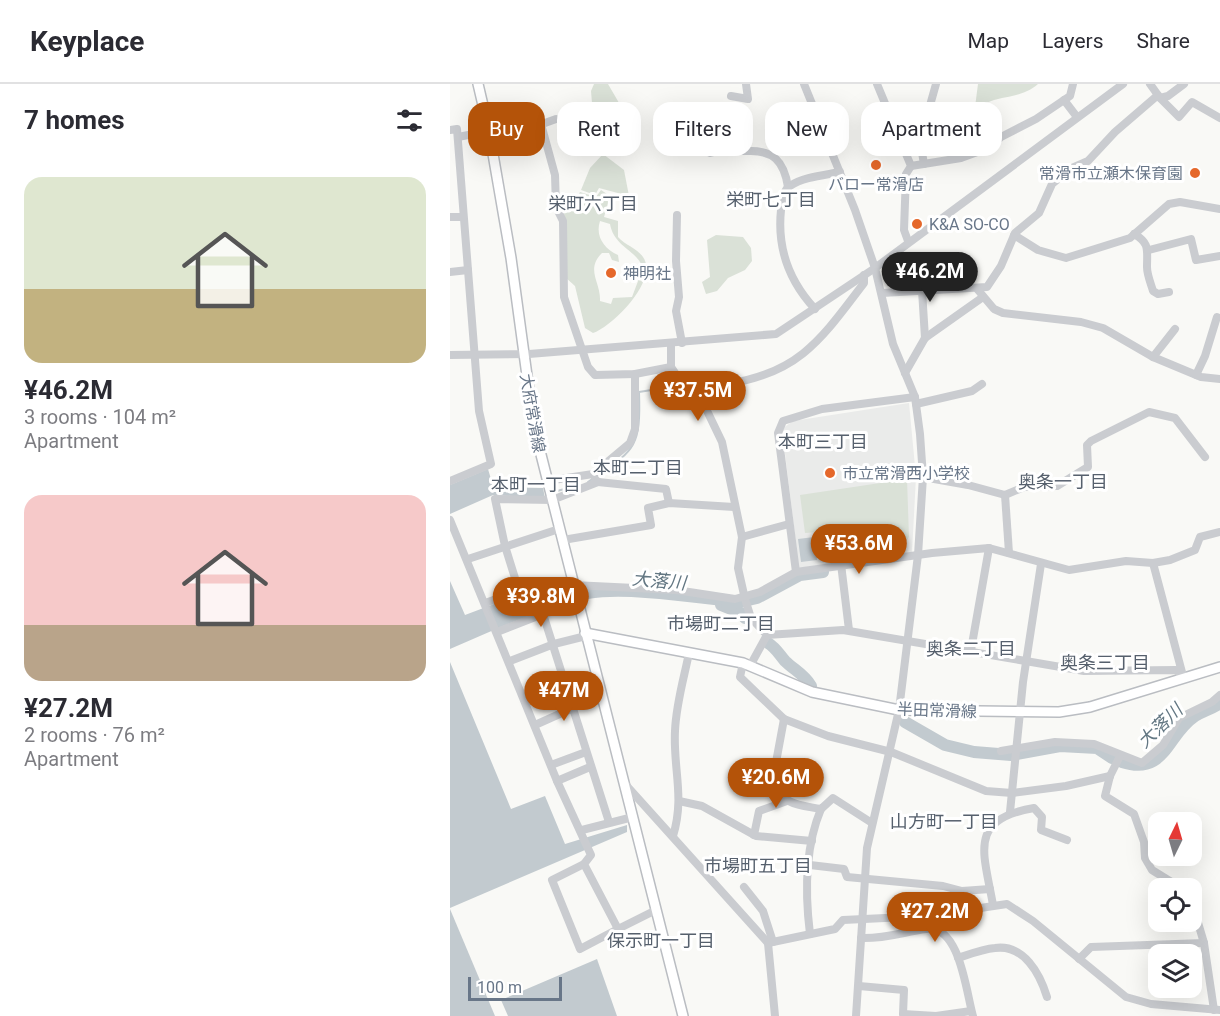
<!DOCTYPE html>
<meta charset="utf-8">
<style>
:root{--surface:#fff;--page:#f2f2f3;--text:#2b2b33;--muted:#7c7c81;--line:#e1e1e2;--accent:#b45309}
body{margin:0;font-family:Roboto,"Noto Sans JP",sans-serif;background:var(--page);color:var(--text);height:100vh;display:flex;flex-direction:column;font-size:22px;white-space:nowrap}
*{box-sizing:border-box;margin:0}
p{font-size:20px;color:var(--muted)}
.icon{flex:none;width:33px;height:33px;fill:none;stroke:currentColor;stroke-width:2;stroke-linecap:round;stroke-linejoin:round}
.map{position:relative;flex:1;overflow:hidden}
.details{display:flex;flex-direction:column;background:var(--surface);width:450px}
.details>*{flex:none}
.top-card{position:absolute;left:18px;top:18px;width:570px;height:54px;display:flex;gap:12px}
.needle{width:39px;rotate:5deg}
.tools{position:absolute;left:698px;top:728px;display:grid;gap:12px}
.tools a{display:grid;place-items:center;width:54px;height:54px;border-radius:12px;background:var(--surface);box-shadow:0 6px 24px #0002;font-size:30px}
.scale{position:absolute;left:18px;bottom:15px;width:94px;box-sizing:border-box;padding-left:6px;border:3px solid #687688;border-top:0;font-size:16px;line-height:21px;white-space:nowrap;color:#687688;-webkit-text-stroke:4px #fff;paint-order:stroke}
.price{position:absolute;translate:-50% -51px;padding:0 14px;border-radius:21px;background:var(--accent);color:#fff;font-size:20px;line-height:39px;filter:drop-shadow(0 2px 3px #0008)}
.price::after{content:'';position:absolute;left:50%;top:36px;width:18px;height:14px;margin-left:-9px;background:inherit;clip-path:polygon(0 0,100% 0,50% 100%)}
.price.active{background:#222;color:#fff}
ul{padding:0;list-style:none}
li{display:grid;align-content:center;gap:12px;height:318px;padding:0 24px}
li span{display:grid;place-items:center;height:186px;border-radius:18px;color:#555}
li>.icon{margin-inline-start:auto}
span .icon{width:108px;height:108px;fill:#fffc;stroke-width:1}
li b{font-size:26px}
h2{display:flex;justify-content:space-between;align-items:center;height:72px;padding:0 24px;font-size:26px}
.chip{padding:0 21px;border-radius:18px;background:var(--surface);box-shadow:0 6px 24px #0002;font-size:21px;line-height:54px}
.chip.active{background:var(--accent);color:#fff}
header{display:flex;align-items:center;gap:36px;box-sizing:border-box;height:84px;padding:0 30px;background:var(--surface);border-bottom:2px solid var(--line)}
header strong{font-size:28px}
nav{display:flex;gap:33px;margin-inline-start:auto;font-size:21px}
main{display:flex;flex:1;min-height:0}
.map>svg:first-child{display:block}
.built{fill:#eaebea}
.green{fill:#dae1d7;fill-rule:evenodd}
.water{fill:#c2cacf}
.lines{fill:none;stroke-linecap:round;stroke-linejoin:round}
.stream{stroke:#c2cacf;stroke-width:2}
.river{stroke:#c2cacf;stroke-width:12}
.major-casing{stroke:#babdc2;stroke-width:12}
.minor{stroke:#caccd0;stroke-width:8}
.major{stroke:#fff;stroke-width:9}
.poi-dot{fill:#e5682b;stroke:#fff;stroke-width:2}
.labels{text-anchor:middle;stroke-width:6;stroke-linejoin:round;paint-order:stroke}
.poi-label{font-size:16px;fill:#687688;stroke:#fff;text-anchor:start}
.street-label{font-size:16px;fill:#687688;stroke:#fff}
.neighbourhood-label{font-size:18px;fill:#56606d;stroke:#fff}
.water-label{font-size:18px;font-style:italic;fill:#637783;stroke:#fff}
</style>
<header>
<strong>Keyplace</strong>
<nav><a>Map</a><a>Layers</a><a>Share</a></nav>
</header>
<main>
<section class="details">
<h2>7 homes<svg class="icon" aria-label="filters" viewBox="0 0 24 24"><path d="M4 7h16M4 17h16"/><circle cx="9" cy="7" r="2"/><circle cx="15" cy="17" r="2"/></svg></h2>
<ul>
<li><span style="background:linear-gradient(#dfe7d0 60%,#c2b280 0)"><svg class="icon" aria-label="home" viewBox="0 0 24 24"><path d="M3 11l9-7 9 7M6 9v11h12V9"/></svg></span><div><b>¥46.2M</b><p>3 rooms · 104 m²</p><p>Apartment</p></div></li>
<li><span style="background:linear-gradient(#f6c9c9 70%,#b9a48a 0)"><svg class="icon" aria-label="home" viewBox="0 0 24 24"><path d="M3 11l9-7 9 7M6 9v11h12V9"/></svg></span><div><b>¥27.2M</b><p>2 rooms · 76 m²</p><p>Apartment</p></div></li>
</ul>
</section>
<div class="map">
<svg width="770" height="932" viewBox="0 0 770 932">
<rect width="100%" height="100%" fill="#f9f9f6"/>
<path class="built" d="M459,319L466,393L462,468L349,484L332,345L343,337Z"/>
<g class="green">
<path d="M144,0H158L172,24L164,28L150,19H142L141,7Z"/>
<path d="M528,0H588C572,14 554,11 536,19L534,44L527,48L516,47L512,42V30L525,23Z"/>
<path d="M153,70L174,86L179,112L149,104L145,111L131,106L140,84Z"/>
<path d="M151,106L160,112L154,133L168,137V153C175,161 188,165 193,173C209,196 163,242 143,249L135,244L125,202L115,193L114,125L122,122L130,108L146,113ZM150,137L160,140C164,163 187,166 193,184L182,213L163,214L161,220L150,217C151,198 135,186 152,169H159L162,176L169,178L168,171C154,165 145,152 150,137Z"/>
<path d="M266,151L293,153L301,164L302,177L295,186L278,194L267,207L256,210L252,198L260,193L257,156Z"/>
<path d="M457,395L459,453L451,464L372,477L368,448L355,449L350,411Z"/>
</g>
<g class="water">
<path d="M38,385L43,402L93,404L95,414L43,411L0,430V401Z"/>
<path d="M364,453L367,476L351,478L348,455Z"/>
<path d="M0,497L15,531L68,511L131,504L226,508L291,518L283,522L285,526L276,522C235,519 177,508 138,515C89,524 45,546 0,565Z"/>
<path d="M0,578L61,725L95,712L115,760L177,741V748L0,824Z"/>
<path d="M0,825L45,932H0Z"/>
<path d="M147,875L167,932H58L51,916Z"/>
</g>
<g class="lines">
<g class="stream">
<path d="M138,398C184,366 191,366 189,308L220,303"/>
<path d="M103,408L130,401"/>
</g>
<g class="river">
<path d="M271,521L291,529L295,534"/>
<path d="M277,521L307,514L350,491L373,488"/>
<path d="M318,559C326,564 329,570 335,577C344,586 354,590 361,602"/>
<path d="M455,638L495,661L524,668L561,671L610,662L647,664L662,674"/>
<path d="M672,678C716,692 716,651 745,632C753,627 762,625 770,619"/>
</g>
<g class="major-casing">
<g id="major">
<path d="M28,0L39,47L61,174L84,343L233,932"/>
<path d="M135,549L293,579L362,608L449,626L609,628L640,623L770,583"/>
</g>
</g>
<g class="minor">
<path d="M354,0L405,126L425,184L443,260L465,313L470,350L473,393L468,471L449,626L417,764L406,932"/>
<path d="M427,0L461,82L456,90L454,146L458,157"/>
<path d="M700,0L710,14L718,12L734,0"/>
<path d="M281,12L298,15L296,0"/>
<path d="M710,14L729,33L742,18L770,34"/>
<path d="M614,16L627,33"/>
<path d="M91,40L105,91L106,123L113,137L114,213L138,283L145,291L185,290L221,283"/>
<path d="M0,46L7,45L29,327L41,380L0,397"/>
<path d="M8,53L74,40L95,39L106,35"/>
<path d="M260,69C273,65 285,67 298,67C323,66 334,77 338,103"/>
<path d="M474,80L470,57L486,0"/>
<path d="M461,82L511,74L541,63L551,53L586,35L620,12L623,0"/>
<path d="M227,131L226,177L229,213L226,227L232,259"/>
<path d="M0,133H13"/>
<path d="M684,150C700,159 697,166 697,183C697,191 701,200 703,207L708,210L719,208"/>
<path d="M564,151L588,166L616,174L680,154L719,120L730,118L770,125"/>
<path d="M699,166L741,155L746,176L770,172"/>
<path d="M0,188L18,186"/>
<path d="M472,206L475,254"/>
<path d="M528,206L544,225L553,229L631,238L653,244L703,273L751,293L770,295"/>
<path d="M432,209L537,203L551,182L565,149L589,129L602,100L622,84L638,77L665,48L708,11"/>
<path d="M365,225C339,197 327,164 331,126C332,117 333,106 340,102C353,93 376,91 390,88"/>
<path d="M221,260V283L236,305C250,307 263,303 277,300C350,289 372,254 414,199V191"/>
<path d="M0,271L79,270L326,250L425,184L673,0"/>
<path d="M703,273L725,245"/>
<path d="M455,289L475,254L533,213"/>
<path d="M746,291L755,272L767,233"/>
<path d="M247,306L272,358L292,453L288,484L295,515L301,534L317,551L393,546L634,587L726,586L733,593"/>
<path d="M466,320L522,307L532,300"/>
<path d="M473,393L518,401L555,411L574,403L607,402L638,383L637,361L641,357L699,328L725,334L755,373"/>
<path d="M145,394L148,398L216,405L219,419"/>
<path d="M97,397L143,390L180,359L185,345V290"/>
<path d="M555,411L559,469"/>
<path d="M0,436L107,697L141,771L134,780L168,845L206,826"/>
<path d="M292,453L339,440"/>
<path d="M113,456L201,441L198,424L219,419L284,423"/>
<path d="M18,475L109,445"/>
<path d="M703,479L733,592"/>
<path d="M391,480L399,546"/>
<path d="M346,488L328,349L333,337L372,325L465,313"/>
<path d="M69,507L55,462L45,415L102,416L148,398"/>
<path d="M35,519L69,507L123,501L226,506L285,515L310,508L346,488L482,469L539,464L619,486L676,477L703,479L720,476L745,466L750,453L770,448"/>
<path d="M93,530L159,738"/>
<path d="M47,548L93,530L128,521"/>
<path d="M521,566L539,464"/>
<path d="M60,577L104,560L136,552"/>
<path d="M293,579L290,593L334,635L378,652L441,668L536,707L562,709L616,702L660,692"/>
<path d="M300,582L317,551"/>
<path d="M334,635L322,700C339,722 344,720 371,725L383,714L422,739"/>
<path d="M85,641L123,624"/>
<path d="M551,667L605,658L644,660L692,679L713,661L729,634L762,618L770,611"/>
<path d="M670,672L660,692L655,712L684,730L694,758L695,774L702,786L731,804"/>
<path d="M101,681L136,668"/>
<path d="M107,697L140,683"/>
<path d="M175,700L318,859L325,932"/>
<path d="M229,717L252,722L306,752L362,757"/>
<path d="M560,728L573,598L591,480"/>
<path d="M132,746L183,733"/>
<path d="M304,751L309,727L337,717"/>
<path d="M223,752C235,713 223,685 225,647C226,620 234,594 239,569"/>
<path d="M134,780L102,796L130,865L168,845"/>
<path d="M360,781L394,785L397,793L493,802L512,807L540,805"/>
<path d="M294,803L313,827L323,858"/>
<path d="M741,815L754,859L764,926"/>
<path d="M543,821C534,769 517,735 584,724L592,733L591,746L617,756"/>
<path d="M360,850C355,810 355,763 371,725"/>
<path d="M411,854C434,855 454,848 476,845C510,840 516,908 523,932"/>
<path d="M318,859L385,845L393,836L477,832L557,820L583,837L676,913L701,920L770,926"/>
<path d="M508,874C520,870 533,865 545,864C574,860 590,890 597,913"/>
<path d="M629,875L641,863L754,859"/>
<path d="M409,902L454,906L453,930L486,932L521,927"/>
</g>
<use href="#major" class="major"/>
</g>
<g class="poi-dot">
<circle cx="426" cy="81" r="6"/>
<circle cx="745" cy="89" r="6"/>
<circle cx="467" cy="140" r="6"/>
<circle cx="161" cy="189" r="6"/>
<circle cx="380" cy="389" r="6"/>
</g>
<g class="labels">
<g class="poi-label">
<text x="733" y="95" text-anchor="end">常滑市立瀬木保育園</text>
<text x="426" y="106" text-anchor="middle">バロー常滑店</text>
<text x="479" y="146">K&amp;A SO-CO</text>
<text x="173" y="195">神明社</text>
<text x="392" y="395">市立常滑西小学校</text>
</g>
<g class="street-label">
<text transform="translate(83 329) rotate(80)" y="6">大府常滑線</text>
<text transform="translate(487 626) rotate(2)" y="6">半田常滑線</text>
</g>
<g class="neighbourhood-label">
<text x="321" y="122">栄町七丁目</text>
<text x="143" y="126">栄町六丁目</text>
<text x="373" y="364">本町三丁目</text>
<text x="188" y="390">本町二丁目</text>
<text x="613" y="404">奥条一丁目</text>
<text x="86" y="407">本町一丁目</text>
<text x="271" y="546">市場町二丁目</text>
<text x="521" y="571">奥条二丁目</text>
<text x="655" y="585">奥条三丁目</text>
<text x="494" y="744">山方町一丁目</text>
<text x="308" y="788">市場町五丁目</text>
<text x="211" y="863">保示町一丁目</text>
</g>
<g class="water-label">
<text transform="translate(209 497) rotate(5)" y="6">大落川</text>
<text transform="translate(710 642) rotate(-44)" y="6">大落川</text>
</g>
</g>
</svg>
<div class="tools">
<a><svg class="needle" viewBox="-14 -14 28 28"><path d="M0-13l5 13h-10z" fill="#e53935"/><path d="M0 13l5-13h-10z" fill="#7c7c81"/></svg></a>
<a><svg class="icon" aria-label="locate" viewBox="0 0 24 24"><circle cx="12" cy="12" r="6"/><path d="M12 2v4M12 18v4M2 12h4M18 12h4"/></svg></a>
<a><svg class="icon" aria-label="layers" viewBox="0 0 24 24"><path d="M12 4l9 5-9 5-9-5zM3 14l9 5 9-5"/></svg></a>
</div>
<div class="scale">100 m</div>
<b class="price active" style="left:480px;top:219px">¥46.2M</b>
<b class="price" style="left:248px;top:338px">¥37.5M</b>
<b class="price" style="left:409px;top:491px">¥53.6M</b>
<b class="price" style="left:91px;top:544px">¥39.8M</b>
<b class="price" style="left:114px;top:638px">¥47M</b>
<b class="price" style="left:326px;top:725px">¥20.6M</b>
<b class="price" style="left:485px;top:859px">¥27.2M</b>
<div class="top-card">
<a class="chip active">Buy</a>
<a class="chip">Rent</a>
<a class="chip">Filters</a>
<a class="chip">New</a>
<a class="chip">Apartment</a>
</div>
</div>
</main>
